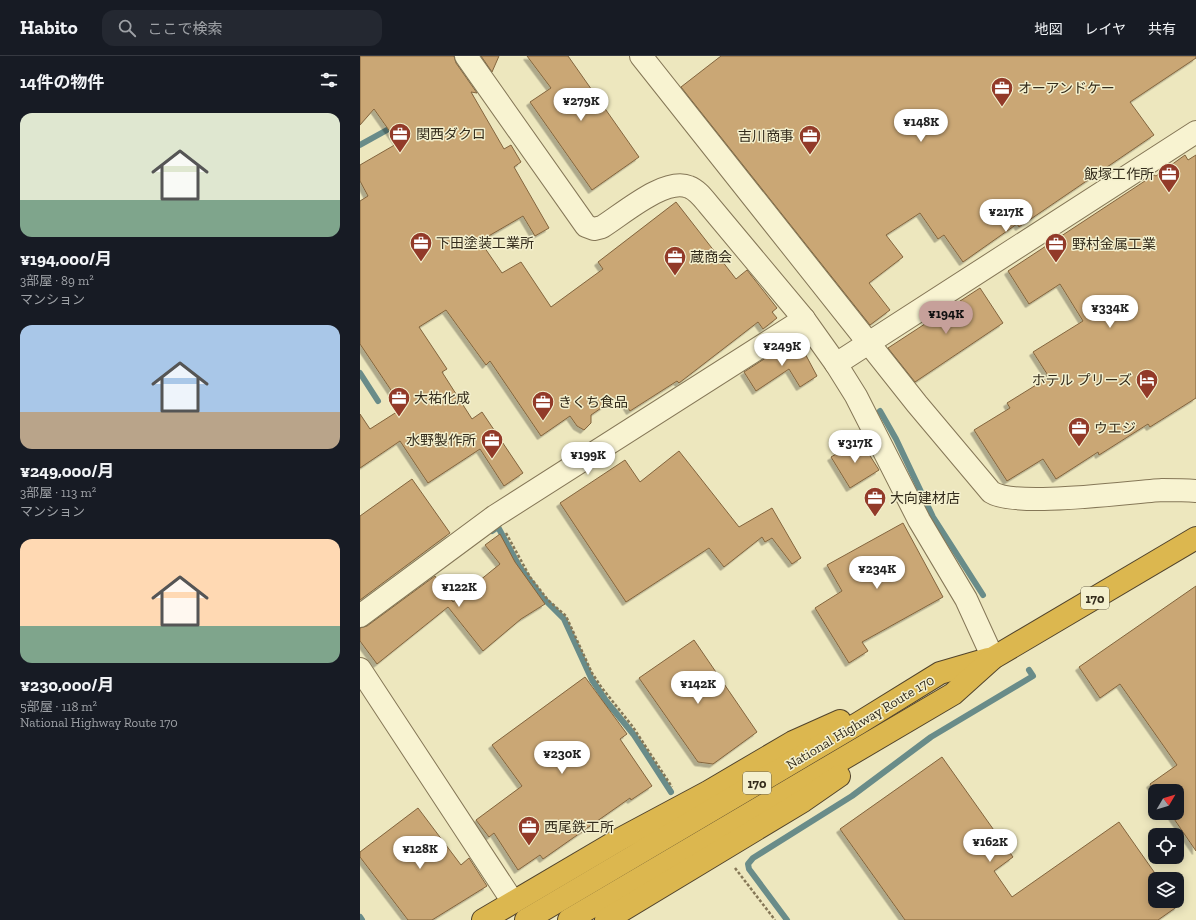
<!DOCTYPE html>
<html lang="ja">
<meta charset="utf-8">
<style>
:root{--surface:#171b24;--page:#242831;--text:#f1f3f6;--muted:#9ea1a6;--line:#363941;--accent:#c6a09a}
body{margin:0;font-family:"Zilla Slab","Noto Sans JP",serif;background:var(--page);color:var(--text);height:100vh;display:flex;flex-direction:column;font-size:15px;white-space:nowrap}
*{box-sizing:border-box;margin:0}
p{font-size:13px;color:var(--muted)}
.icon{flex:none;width:22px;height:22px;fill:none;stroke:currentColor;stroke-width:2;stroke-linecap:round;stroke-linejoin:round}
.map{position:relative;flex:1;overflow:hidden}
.details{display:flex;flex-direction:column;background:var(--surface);width:360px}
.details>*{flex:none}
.needle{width:26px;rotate:52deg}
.controls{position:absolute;left:788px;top:728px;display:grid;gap:8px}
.controls a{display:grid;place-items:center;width:36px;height:36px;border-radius:8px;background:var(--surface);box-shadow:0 2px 10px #0003;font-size:20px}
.price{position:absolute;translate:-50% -34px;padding:0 9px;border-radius:14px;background:#fff;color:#222;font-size:13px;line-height:26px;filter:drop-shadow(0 1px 2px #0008)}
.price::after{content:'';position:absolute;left:50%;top:24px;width:12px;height:9px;margin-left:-6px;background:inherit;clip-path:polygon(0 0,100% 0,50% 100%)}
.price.selected{background:var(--accent);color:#111}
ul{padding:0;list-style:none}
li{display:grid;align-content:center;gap:8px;height:212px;padding:0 20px}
li span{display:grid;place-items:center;height:124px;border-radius:12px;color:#555}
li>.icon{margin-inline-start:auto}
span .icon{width:72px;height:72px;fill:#fffc;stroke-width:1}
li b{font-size:17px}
h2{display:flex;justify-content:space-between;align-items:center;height:48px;padding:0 20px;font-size:17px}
header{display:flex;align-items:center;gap:24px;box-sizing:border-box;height:56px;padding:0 20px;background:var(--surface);border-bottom:1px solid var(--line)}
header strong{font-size:19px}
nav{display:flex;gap:22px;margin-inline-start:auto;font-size:14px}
.search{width:280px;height:36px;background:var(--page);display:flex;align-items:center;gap:10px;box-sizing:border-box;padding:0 14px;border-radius:12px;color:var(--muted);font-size:15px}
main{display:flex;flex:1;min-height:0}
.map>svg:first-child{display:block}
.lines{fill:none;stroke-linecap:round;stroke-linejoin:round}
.stream{stroke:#698c89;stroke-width:6}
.building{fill:#caa775;stroke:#83653e;filter:url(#shadow)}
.minor-casing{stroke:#857757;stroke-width:24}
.highway-casing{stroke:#52442c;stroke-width:24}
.path{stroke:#857757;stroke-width:2.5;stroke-dasharray:3 2;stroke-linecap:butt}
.minor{stroke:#f8f3d1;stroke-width:22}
.highway{stroke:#dcb74f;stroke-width:22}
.labels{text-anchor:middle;stroke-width:3;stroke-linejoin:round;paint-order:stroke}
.shield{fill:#f4f0ce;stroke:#6e6751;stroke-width:1}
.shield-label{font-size:13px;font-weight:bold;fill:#342c1c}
.poi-label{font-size:14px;fill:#342c1c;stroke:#f4f0ce;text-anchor:start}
.street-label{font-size:14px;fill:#342c1c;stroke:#f4f0ce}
</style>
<header>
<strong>Habito</strong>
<div class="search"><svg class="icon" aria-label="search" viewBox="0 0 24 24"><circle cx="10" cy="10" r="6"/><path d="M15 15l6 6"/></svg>ここで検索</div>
<nav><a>地図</a><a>レイヤ</a><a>共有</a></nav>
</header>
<main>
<section class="details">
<h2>14件の物件<svg class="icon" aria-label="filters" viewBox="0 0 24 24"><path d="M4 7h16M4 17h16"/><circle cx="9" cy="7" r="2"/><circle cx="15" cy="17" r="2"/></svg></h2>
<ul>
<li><span style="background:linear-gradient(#dfe7d0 70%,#7fa58c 0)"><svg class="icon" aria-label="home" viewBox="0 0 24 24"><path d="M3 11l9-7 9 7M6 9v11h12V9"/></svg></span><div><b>¥194,000/月</b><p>3部屋 · 89 m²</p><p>マンション</p></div></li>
<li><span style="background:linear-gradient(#a9c7e8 70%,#b9a48a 0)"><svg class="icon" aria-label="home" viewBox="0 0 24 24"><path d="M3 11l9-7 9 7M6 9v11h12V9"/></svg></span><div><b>¥249,000/月</b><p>3部屋 · 113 m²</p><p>マンション</p></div></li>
<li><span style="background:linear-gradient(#ffd9b3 70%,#7fa58c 0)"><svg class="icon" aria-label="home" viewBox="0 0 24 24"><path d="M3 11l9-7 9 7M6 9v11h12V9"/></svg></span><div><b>¥230,000/月</b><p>5部屋 · 118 m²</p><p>National Highway Route 170</p></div></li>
</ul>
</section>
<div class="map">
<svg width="836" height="864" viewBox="0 0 836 864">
<defs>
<filter id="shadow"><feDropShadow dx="-3.5" dy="3.5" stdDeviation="0" flood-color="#0004"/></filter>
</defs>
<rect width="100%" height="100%" fill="#ede7be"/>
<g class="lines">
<g class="stream">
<path d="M0,89L36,69"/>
<path d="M0,317L18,345"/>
<path d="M520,355L536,383L573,461L623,539"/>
<path d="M132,475L138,471L159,510L182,541L204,563L232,624L247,646L274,679L311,736"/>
<path d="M0,861L2,864"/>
<path d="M427,864L389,813L388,808L393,802L492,740L571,681L673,620L669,614"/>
</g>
</g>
<g class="building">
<path d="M0,0H94L96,7L117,37L111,36L144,93L151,89L161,106L154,111L189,172L175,180L163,160L120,185L142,217L161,206L191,251L243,213L238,206L316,146L376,223L387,214L417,252L412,256L417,262L403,273L398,266L319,327L317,325L270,355L260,339L231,359V367L224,374L217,370L210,360L181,380L130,305L126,309L86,254L59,271L87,313L82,316L112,363L122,356L163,417L144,430L120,393L68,427L40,385L0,412V358L10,373L43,352L0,288V145L8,140L0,125V109L38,87L14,53L0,69Z"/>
<path d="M121,0H139L132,16Z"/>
<path d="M167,0H208L279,101L232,134L170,46L191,32Z"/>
<path d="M361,0H836V2L770,46L794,79L659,171L657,168L603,206L584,179L578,183L560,157L526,179L543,201L509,227L530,254L510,269L321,31Z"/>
<path d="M825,99L828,104L836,99V342L790,371L788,368L739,399L738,396L696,423L683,403L647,425L614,374L650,352L647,347L689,321L673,296L723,265L700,228L669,248L648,215L794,119L796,120Z"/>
<path d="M620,232L643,267L555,326L528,292Z"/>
<path d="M429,287L441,290L457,320L440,331L429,313L396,335L384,316Z"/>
<path d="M500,384L519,414L490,432L471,401Z"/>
<path d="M319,395L379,471L412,452L441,502L432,508L412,482L405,486L402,481L364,511L349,492L266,546L200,447L265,404L280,426Z"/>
<path d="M52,423L90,477L0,544V460Z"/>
<path d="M543,467L583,541L502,586L508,595L489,607L455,552L482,535L467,509Z"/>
<path d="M140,478L155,506L185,548L161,563L123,595L88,551L17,608L0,585V572L7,570L75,520L93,546L140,508L125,489Z"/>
<path d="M836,530V795L810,757H817V735L795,736L790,728L817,709L760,628L740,642L719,611Z"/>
<path d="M334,584L397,676L353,708L338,706L279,622Z"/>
<path d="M225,621L267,678L260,683L292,730L271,744L270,742L183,803L180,799L158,814L134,777L129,781L116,764L162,730L132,689Z"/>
<path d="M582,701L653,801L634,815L652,841L759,766L799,823H795V845H814L818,850L798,864H545L480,773Z"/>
<path d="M58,752L101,809L109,802L127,830L72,864H48L0,801V796Z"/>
</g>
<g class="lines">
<g class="minor-casing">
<g id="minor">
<path d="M106,0L226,170L234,173L242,171C263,158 305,121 329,131C337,134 343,142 348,148L444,263L476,308L496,340L559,464L606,543L633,602"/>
<path d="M281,0L557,348L631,436C655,452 768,436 802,434C813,434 825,434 836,435"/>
<path d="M476,308L836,76"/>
<path d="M0,560L135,460L444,263"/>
<path d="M0,613L153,846"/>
</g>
</g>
<g class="highway-casing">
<g id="highway">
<path d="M123,864L262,782L348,736L433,686L480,665"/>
<path d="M166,864L499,667L580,617L628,603"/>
<path d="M209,864L593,638L633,602L836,482"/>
<path d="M246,864L443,745L479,720"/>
</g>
</g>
<g class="path">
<path d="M146,477L170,521L188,544L206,560L232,617L242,632L273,671L312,731"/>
<path d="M375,812L415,864"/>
</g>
<use href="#minor" class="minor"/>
<use href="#highway" class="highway"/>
</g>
<defs>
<g id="office-pin" transform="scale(1.15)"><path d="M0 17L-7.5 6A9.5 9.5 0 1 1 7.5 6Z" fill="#923a29" stroke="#f4f0ce"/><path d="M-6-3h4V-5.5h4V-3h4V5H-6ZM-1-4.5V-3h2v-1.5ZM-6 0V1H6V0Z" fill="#fff"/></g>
<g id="hotel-pin" transform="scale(1.15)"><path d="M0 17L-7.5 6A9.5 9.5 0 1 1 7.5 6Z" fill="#923a29" stroke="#f4f0ce"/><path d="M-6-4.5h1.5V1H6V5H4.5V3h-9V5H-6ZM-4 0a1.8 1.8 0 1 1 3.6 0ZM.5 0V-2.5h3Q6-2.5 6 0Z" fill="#fff"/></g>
</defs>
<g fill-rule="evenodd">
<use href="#office-pin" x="642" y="32"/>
<use href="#office-pin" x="40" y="78"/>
<use href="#office-pin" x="450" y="80"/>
<use href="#office-pin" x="809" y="118"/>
<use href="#office-pin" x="61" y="187"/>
<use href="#office-pin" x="696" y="188"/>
<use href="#office-pin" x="315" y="201"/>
<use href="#hotel-pin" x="787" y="324"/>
<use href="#office-pin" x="39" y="342"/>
<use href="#office-pin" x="183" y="346"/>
<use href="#office-pin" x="719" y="372"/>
<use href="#office-pin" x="132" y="384"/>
<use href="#office-pin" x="515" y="442"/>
<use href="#office-pin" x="169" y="771"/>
</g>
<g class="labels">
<g class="shield">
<rect x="721" y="531" width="28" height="22" rx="3"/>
<rect x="383" y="716" width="28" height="22" rx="3"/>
</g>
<g class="shield-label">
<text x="735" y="547">170</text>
<text x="397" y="732">170</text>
</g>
<g class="poi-label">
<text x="658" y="37">オーアンドケー</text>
<text x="56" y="83">関西ダクロ</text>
<text x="434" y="85" text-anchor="end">吉川商事</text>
<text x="794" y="123" text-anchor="end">飯塚工作所</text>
<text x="76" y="192">下田塗装工業所</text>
<text x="712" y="193">野村金属工業</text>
<text x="330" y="206">蔵商会</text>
<text x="772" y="329" text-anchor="end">ホテル プリーズ</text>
<text x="54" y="347">大祐化成</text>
<text x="198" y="351">きくち食品</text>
<text x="734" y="377">ウエジ</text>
<text x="116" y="389" text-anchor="end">水野製作所</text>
<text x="530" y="447">大向建材店</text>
<text x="184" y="776">西尾鉄工所</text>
</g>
<g class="street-label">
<text transform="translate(500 666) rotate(-31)" y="5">National Highway Route 170</text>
</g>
</g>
</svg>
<div class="controls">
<a><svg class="needle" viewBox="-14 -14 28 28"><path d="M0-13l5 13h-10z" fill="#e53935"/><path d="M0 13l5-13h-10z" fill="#9ea1a6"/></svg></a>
<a><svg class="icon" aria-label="locate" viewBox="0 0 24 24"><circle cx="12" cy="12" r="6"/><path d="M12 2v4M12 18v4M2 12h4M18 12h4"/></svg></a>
<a><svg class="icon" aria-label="layers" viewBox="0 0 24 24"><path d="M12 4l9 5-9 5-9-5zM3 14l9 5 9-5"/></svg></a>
</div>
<b class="price" style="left:221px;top:66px">¥279K</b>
<b class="price" style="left:561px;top:87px">¥148K</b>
<b class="price" style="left:646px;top:177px">¥217K</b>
<b class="price" style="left:750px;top:273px">¥334K</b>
<b class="price selected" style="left:586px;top:279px">¥194K</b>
<b class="price" style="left:422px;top:311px">¥249K</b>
<b class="price" style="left:495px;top:408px">¥317K</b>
<b class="price" style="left:228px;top:420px">¥199K</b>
<b class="price" style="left:517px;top:534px">¥234K</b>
<b class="price" style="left:99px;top:552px">¥122K</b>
<b class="price" style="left:338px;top:649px">¥142K</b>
<b class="price" style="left:202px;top:719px">¥230K</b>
<b class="price" style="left:630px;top:807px">¥162K</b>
<b class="price" style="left:60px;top:814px">¥128K</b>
</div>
</main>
